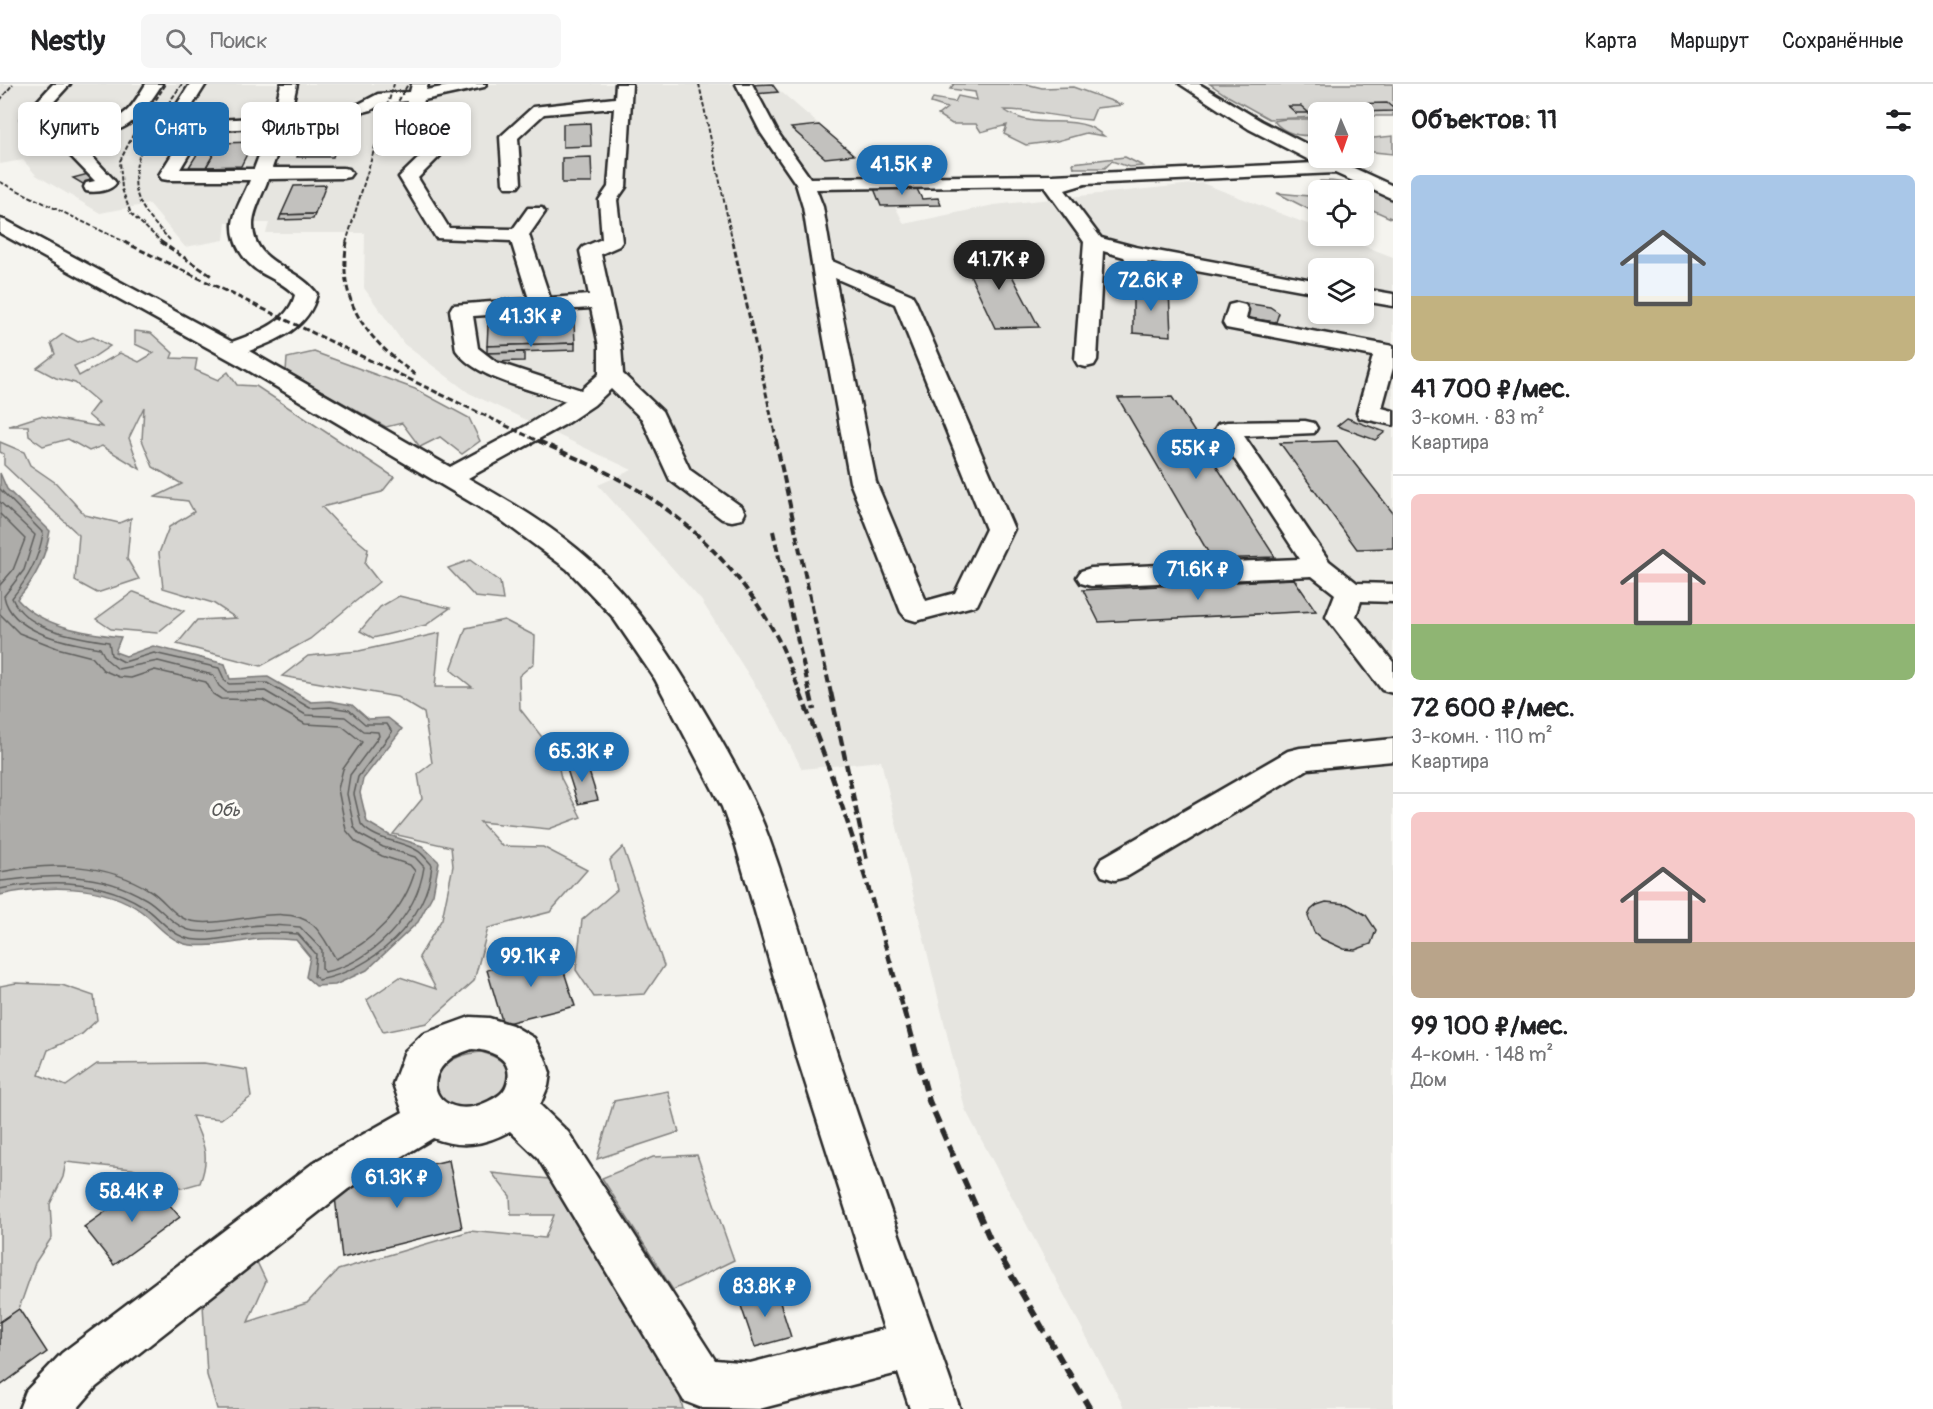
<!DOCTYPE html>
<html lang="ru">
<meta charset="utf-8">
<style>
:root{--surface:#fff;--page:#f6f6f6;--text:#202124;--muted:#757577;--line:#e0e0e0;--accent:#1f6fb2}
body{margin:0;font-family:Pangolin,sans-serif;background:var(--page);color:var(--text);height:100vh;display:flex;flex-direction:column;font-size:22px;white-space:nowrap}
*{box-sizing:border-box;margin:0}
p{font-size:20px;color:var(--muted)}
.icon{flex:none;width:33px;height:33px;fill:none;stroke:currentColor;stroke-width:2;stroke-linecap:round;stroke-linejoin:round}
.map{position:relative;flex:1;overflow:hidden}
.sheet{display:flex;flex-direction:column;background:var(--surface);width:540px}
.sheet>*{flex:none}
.hud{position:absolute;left:18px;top:18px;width:570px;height:54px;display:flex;gap:12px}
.needle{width:39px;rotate:178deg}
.tools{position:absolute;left:1308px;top:18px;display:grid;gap:12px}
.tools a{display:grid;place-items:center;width:66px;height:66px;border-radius:9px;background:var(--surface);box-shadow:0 3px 9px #0003;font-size:30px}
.price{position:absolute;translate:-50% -51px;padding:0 14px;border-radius:21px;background:var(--accent);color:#fff;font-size:20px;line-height:39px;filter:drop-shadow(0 2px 3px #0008)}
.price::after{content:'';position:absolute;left:50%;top:36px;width:18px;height:14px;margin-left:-9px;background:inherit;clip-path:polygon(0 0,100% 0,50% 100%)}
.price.selected{background:#222;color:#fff}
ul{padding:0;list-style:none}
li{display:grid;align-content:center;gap:12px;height:318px;padding:0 18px}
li+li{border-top:2px solid var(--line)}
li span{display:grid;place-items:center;height:186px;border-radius:9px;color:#555}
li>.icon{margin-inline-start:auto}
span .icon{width:108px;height:108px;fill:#fffc;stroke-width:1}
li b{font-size:26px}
h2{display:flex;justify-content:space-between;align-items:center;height:72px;padding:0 18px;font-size:26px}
.pill{padding:0 21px;border-radius:9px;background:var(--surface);box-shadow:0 3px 9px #0003;font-size:21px;line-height:54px}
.pill.selected{background:var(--accent);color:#fff}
header{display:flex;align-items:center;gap:36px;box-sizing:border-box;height:84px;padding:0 30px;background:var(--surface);border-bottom:2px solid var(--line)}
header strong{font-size:28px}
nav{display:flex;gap:33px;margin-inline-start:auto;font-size:21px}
.search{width:420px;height:54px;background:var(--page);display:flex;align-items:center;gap:15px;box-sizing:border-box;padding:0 21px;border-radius:9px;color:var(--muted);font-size:22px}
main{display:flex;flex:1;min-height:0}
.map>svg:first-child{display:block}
.built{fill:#e6e5e0;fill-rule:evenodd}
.green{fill:#d7d6d2;stroke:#81807e;stroke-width:1.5}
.water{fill:#adaca9;stroke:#797877;stroke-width:1.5}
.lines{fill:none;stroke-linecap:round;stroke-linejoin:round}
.shore{stroke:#5f5f5d;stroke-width:1.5}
.building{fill:#c2c1be;stroke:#2b2b2b;stroke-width:1.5}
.minor-casing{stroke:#2b2b2b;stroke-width:5}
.minor{fill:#fdfcf7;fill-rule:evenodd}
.rail-far4{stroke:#2b2b2b;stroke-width:2;stroke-dasharray:4.5 2;stroke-linecap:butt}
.rail-far3{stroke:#2b2b2b;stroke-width:3;stroke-dasharray:6 3;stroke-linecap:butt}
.rail-far2{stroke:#2b2b2b;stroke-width:4;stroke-dasharray:8 4;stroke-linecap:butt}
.rail-far1{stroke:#2b2b2b;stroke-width:4.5;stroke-dasharray:10 4.5;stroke-linecap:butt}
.rail{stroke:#2b2b2b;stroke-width:6;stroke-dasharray:12 6;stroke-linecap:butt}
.labels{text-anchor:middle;stroke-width:6;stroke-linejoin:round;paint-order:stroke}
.water-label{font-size:18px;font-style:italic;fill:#585857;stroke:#fdfcf7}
</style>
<header>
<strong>Nestly</strong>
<div class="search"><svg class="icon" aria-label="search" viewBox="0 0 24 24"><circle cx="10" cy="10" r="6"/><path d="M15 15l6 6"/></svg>Поиск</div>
<nav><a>Карта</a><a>Маршрут</a><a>Сохранённые</a></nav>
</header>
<main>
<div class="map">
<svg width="1393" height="1325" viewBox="0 0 1393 1325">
<rect width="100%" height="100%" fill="#f5f4ef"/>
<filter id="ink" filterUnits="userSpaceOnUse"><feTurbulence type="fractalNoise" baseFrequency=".0167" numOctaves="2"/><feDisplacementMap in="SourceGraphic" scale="12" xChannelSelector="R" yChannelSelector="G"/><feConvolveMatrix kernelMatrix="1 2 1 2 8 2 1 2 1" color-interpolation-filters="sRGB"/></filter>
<g filter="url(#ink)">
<path class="built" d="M0,0H772L872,86L906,87L909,93L881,122H895L904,140L994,121L1202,99L1318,144V152H1338L1393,173V1325H1125L965,1025L881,677L802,685L776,634L701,516L598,401L632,386L469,309L404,260L364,204L365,149H266L269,139H226L224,156L185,163L149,120L100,129L36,91L23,76L0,80ZM1318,184H1364V230H1318Z"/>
<g class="green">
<path d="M954,0H1026L1042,4L1073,3L1123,21L1096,24L1091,36C1061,34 1033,26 1004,26C1034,46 1060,32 1088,42C1093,44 1099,48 1104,52L1086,49L1057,57L1026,61L1004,50L1007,41L981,48L976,40H952L938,31L947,24L931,19L933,14L955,18L958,12L977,16L975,8L950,5Z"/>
<path d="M1210,0H1393V32H1364V28H1318V33L1269,35L1226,11Z"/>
<path d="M1285,35H1318V51C1301,53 1285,51 1274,37Z"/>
<path d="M1393,52V70L1364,67V55Z"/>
<path d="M1125,73L1143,82L1129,83L1112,77L1105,84H1074L1073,79Z"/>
<path d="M1320,97C1347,96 1369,105 1393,116V135L1364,122V106H1330L1318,100Z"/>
<path d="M1277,109L1309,112L1318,116V130Z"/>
<path d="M135,247L151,249L173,269L171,274L197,275L195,286L218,296L228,288L237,301L256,302L394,393L382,408L322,423L337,439L368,465L365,480L379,498L310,555L261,582L177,560L197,536L236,534L213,519L163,504L159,469L169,443L194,428L188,417L155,413L182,400L153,383L142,356L144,323L129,354L140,385L102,362L89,367L68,355L43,362L29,352L28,342H9L40,332L102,343L88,331L98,318L75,299L56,294L37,284L55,270L51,259L63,250L78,258L93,253L110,262L92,274L74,282L79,292L120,269L139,278L154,269L135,260Z"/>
<path d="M314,268L415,305L469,334L480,357L462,370L440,353L420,363L402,339L386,343L286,287L287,274Z"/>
<path d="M0,358L24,368L30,381L56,399L85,431L119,439L131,434L127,475L139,495L97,509L75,497L79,451L4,381V370L0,368Z"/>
<path d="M470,476L500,498L503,516L475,513L448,484Z"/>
<path d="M133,508H134L184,527L157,549L111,545L96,535Z"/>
<path d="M399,512L450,524L426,541L373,554L360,547L380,523Z"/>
<path d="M504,536L535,552L534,579L519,592L520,625L556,671L561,694L581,733L549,745L480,738L502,762L543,763L587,786L550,828L488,844L474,897L427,939L383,948L367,916L400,893L436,905L419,873L442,835L453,782L451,763L393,750L422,715L418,690L432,679L424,629L397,613L282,592L308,572L359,567L440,549L435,603H472L451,586L466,544Z"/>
<path d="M623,763L664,882L645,910L594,913L576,886L582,836L617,806L610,776Z"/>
<path d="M16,899L62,901L94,912L97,936L82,950L48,966L39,991L66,1002L97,980L204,979L247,986L251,1013L221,1035L192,1032C203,1059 211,1070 200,1099L182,1104L132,1085L66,1078L63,1093L50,1120L52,1153L35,1179L19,1225L0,1238V902Z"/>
<path d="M481,968C507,975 516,988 503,1013L464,1029L441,1017C427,985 452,971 481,968Z"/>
<path d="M668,1007L679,1048L597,1075L614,1017Z"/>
<path d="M697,1071L734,1176L673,1206L602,1094L653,1073Z"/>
<path d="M492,1089L549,1095L573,1123L678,1305L683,1325H217L207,1291L203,1220L256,1176L266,1197L248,1238L307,1219L338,1186L470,1147L545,1154L554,1131H511L510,1112Z"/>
</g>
<path class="water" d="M0,389L7,405L50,447C45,474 36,495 17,515C42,543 85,549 121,553L115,568L126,572L153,562L225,580L230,595L268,593L311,618L330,617L352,621L368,635L388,634L402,645L363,695L360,709L367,738L389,751L422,762L439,778L433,810L418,838L367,886L335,901L316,902L306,893L310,873L296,856C284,855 271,854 259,855C239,857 201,866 182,859C166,853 155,838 142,828C104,799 44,801 0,811Z"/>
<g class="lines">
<g class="shore">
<path d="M0,405L43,449C39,475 28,494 12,514C26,547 77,553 109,558L111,571L124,578L154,569L219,584L225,597L229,600L267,599L310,624L330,623L349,626L365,640H387L392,648L358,693L354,710L361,740C374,757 401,756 418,767C423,770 428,777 432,781C427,837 373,886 319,896L314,892L316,870L298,850C283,849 267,848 252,850C231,852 204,861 183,853C167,847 157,831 143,822C100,795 48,795 0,805"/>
<path d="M0,418L35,451L24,486L4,512C11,549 68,559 100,564L106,575L118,585L158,577L213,591L219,602L226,608L265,607L306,631L345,633L363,647L378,648L379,652L350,691L347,710L354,743L359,750L383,763L415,773L424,783C417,831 373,878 325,888L322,885V866L300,843C288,842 276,841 263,841C242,841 206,853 186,845C170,839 160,823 146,815C97,786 54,791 0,797"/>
<path d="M0,430L25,455L13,486L0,501"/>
<path d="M0,530L19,549L57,564L92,573L103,586L119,593L131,594L155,586L206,598L213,610L221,615L263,616L305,640L342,642L362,658L343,685L338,705L346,746L356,758L382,772L410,781L415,787C404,827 373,857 336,875C328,863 324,851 313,841C285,816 226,845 191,837C175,834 165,816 151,807C105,778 52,778 0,788"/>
</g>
</g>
<g class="building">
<path d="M772,0L778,8L754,10L748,1Z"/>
<path d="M1387,19L1393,24V27L1356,28L1347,20Z"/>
<path d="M1288,22H1301L1309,29H1296Z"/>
<path d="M590,39L591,62L563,63V40Z"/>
<path d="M819,41L854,71L825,74L791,44Z"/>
<path d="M341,49L333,73H297L307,50Z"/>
<path d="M253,58L241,82L206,83L220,59Z"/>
<path d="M204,59H220L206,83H189Z"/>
<path d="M591,73L592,99H562V74Z"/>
<path d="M88,90L98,96L83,100L73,94Z"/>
<path d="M326,101L315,130L281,131L294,102Z"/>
<path d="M915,101L922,115L938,114L941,121L881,122L873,102Z"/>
<path d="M315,130L313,135L279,136L281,131Z"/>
<path d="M960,169H1000L1039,243L995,244Z"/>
<path d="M1133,203L1169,206L1171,252L1133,249Z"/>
<path d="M1245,219L1270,223L1279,229L1276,238L1241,233Z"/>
<path d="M573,231L574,239L488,242L489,235Z"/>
<path d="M574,239L575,259L487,262L488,242Z"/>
<path d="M575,259V266L487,269V262Z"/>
<path d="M524,268V277L487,278V269Z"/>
<path d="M1172,313L1275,473L1212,475L1118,314Z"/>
<path d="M1347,334L1385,348L1375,356L1337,342Z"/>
<path d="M1337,357L1393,429V464L1357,465L1280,359Z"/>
<path d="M1294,495L1316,527L1099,538L1083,506Z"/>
<path d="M586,678L598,716L578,720L566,682Z"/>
<path d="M1326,818L1347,820L1366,831L1376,846L1371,860L1355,866L1344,865L1322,855L1314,848L1308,832L1311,826L1317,821Z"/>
<path d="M558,869L575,922L503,940L487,886Z"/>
<path d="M449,1076L462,1144L342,1174L334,1104Z"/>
<path d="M149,1097L180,1133L114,1181L84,1143Z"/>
<path d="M776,1206L791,1253L755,1263L739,1216Z"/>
<path d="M19,1225L47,1268L0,1302V1238Z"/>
</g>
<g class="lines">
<g class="minor-casing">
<g id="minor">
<path d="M53,0H70L38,35L41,39C69,42 105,46 127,27C135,19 140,9 146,0H162C134,43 126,50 73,52L113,95L116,99C111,107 95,109 86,107L84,103L86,99L95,97L64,65L56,51L30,48L21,35Z"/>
<path d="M190,0H206L185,33L198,37L273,33L281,0H297L290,31L326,28L359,20L378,10L410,8L412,0H428L426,6L459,0H486L484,3L424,16L414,54L411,58H399L396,54L407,17L382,20L371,26L326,38L287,42L272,84H343L349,85L352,89L349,93L343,94L268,95C264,108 253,126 253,140C252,181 298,182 317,210C309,244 278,256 249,267L450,383L526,342L566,317C533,306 476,295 456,266L450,226L453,221L529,215L511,157L436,154L399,93L425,68H437L440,72L418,94L449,144L513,145L528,124H542L545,128L529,151L550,214L589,211L580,167L583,163L602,155L599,116L608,103L614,24L544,30L518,54L521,99L518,103H506L503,99L500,53L533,23L615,14L616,0H632L626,103L617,116L622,158L619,162L601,170L621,262L623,290L662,327L690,386L742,423L745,429L742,435L732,437L722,435L670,396L642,335L611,305L594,321L564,341L468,394C510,418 554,443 590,476C642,524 680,585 715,646C737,684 758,722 772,763C797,833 816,905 839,976C878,1093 920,1209 960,1325H910L898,1289L759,1325L702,1324L684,1317L538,1074L510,1047C484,1061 461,1065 433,1054L348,1105L96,1303L77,1325H19L26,1307L62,1269L316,1077L403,1028L393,1000L405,967L423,950L470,933L489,934L512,941L534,954L545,974L550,989L548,1002L540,1021L568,1048L715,1276L750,1279L884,1245L798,976L736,762L722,723L655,595L612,532L567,485L501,436L241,282L0,149V135L7,137L232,258C256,249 288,239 295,211C285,200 272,195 260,188C244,178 232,159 233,140C234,126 245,109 250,96H168L162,95L159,91L188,45L169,40L167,36ZM270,43L254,85H180L203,47ZM591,224L599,262V290L581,306L496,278L478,264L473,232ZM472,965C492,966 515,975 507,1000C504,1010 495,1014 487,1018C447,1038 415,1002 451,974C456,970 465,968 472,965Z"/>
<path d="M736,0H752L778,49L810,94L1053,91L1315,79L1249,45L1180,0H1199L1261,37L1318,66V74H1332L1393,102V115L1335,89L1085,100L1065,106L1101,154L1135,163L1318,197V209L1147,178L1158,198L1155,202L1148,204L1141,202L1124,173L1103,167L1097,276L1094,281L1086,283L1078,281L1075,276L1084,158L1045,104L1046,102L816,105L823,123L832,177L912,211L915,216L1014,445L977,521L916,537L906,534L901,528L850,398L822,244L803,123L796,100L761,49ZM835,194L895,220L986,445L955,509L926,517L876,398Z"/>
<path d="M1364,205L1393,210V222L1364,217Z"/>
<path d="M1237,219L1245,221L1248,226L1246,235L1393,262V284L1382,324L1393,327V341L1360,334L1357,329L1373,272L1226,244L1223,239L1229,221Z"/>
<path d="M1305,337L1314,339L1317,344L1314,349L1244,352L1329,477L1357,499L1393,500V518L1361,517L1356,532L1393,578V609L1382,606L1326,533L1335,510L1312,492L1091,502L1081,499L1077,493L1081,487L1091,484L1300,475L1215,345L1218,340L1227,338Z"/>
<path d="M1393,655V677L1308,685L1128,792L1115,796L1102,792L1097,783L1102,774L1288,667L1300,664Z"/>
</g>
</g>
<use href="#minor" class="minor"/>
<g class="rail-far4">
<path d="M699,0L733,159"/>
<path d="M0,16L13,0"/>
<path d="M389,34L408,0"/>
<path d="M0,98L127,159"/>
<path d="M170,156C158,143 142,128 137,110C127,70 161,31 182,0"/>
<path d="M163,159L131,130L122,105L120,77L134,49L166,0"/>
<path d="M346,159L394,0"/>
</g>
<g class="rail-far3">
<path d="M124,158L542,359"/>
<path d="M161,158L213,193"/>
<path d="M347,158C336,220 369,257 417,292"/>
<path d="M733,158L777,359"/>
</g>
<g class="rail-far2">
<path d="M539,357C568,371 598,383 626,399C688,433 745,492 778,555C787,572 793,592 801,610"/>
<path d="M776,357L831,610"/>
<path d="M773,447L810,610"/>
</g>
<g class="rail-far1">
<path d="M800,609C842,712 874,819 904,927"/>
<path d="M810,609L814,626"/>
<path d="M831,609L867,777"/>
</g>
<path class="rail" d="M904,925L929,1017L990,1155L1090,1325"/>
</g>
</g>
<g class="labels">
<g class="water-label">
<text x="225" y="732">Обь</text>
</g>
</g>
</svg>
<div class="tools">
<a><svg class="needle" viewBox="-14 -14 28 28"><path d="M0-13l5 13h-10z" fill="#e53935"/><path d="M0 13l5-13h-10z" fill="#757577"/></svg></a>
<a><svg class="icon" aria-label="locate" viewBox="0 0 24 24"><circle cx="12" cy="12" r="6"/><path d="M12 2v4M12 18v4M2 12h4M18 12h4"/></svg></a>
<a><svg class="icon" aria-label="layers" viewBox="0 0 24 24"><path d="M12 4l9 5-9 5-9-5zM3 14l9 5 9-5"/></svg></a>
</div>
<b class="price" style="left:902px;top:112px">41.5K ₽</b>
<b class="price selected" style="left:999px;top:207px">41.7K ₽</b>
<b class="price" style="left:1151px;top:228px">72.6K ₽</b>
<b class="price" style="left:531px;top:264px">41.3K ₽</b>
<b class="price" style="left:1196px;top:396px">55K ₽</b>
<b class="price" style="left:1198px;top:517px">71.6K ₽</b>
<b class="price" style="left:582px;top:699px">65.3K ₽</b>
<b class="price" style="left:531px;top:904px">99.1K ₽</b>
<b class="price" style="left:397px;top:1125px">61.3K ₽</b>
<b class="price" style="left:132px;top:1139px">58.4K ₽</b>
<b class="price" style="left:765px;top:1234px">83.8K ₽</b>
<div class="hud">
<a class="pill">Купить</a>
<a class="pill selected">Снять</a>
<a class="pill">Фильтры</a>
<a class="pill">Новое</a>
</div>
</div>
<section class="sheet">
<h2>Объектов: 11<svg class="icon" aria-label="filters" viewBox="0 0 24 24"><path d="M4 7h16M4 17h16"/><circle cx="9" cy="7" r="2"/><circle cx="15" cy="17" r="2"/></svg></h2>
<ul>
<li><span style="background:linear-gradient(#a9c7e8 65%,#c2b280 0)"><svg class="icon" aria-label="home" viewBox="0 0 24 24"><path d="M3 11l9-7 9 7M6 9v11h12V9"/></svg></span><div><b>41 700 ₽/мес.</b><p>3-комн. · 83 m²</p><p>Квартира</p></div></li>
<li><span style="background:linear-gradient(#f6c9c9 70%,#8fb573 0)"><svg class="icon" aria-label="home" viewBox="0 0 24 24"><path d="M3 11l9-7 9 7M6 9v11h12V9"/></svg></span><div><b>72 600 ₽/мес.</b><p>3-комн. · 110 m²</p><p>Квартира</p></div></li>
<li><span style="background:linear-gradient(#f6c9c9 70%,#b9a48a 0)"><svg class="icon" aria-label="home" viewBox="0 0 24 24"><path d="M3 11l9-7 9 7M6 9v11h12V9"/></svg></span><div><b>99 100 ₽/мес.</b><p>4-комн. · 148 m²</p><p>Дом</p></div></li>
</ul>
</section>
</main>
